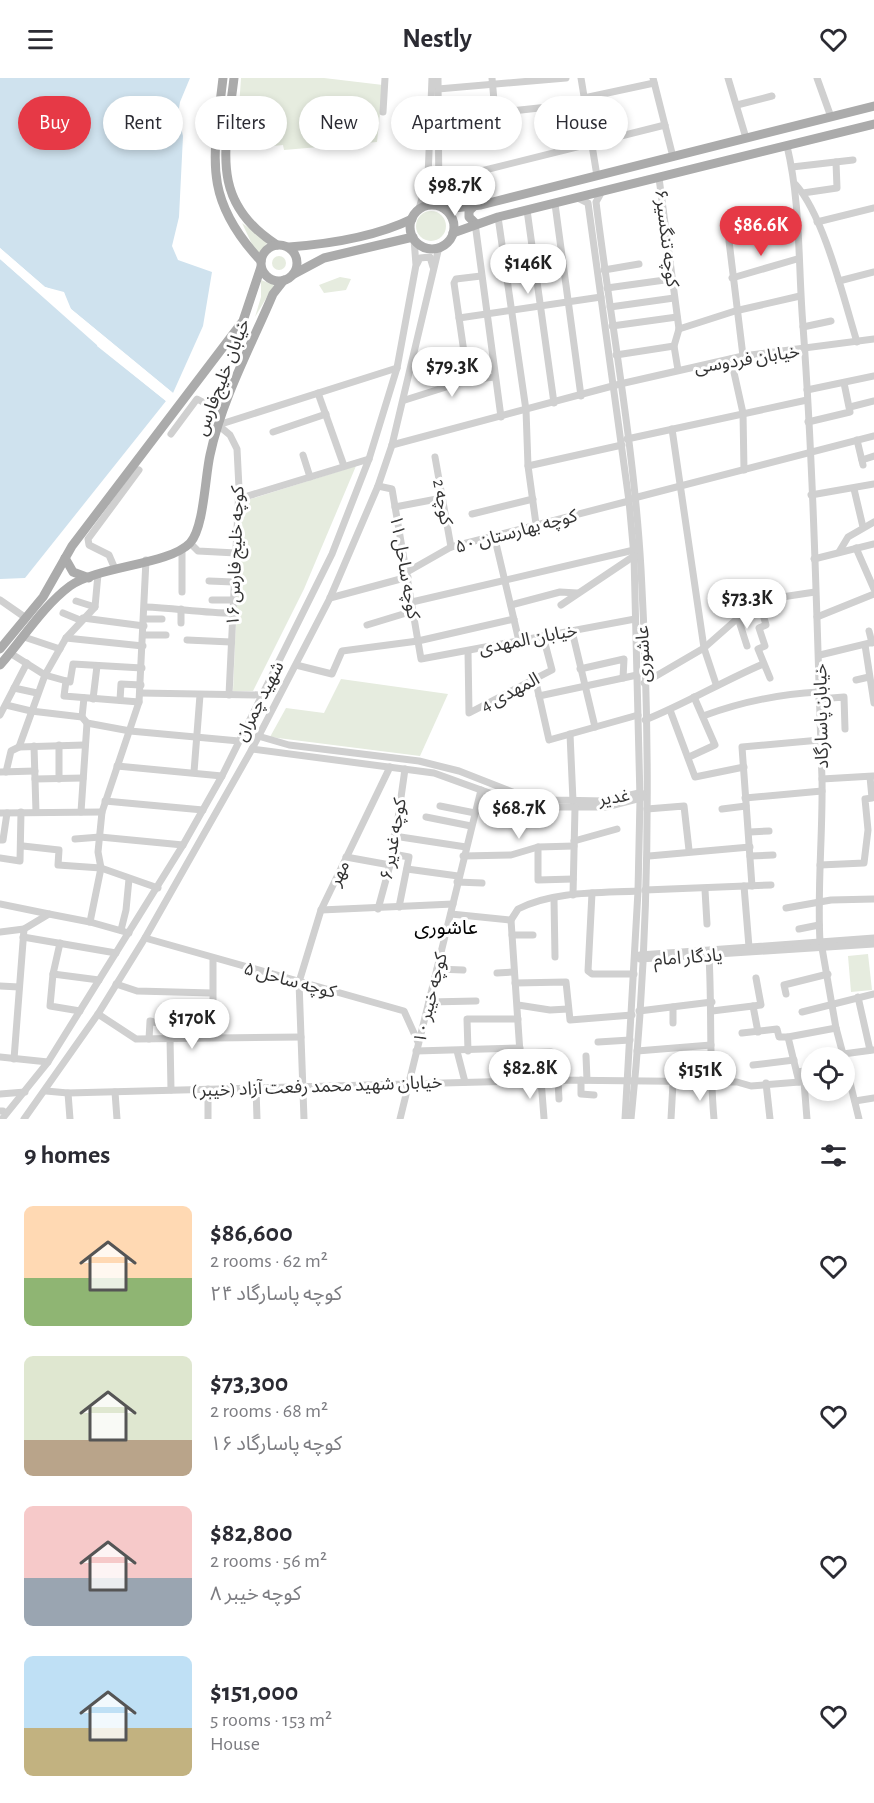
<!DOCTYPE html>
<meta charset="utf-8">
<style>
:root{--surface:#fff;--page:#f2f2f3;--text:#2b2b33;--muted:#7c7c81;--accent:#e63946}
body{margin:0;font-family:"Alegreya Sans","Noto Sans Arabic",sans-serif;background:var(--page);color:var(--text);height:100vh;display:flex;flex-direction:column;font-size:22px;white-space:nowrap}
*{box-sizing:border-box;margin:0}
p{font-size:20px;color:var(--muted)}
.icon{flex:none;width:33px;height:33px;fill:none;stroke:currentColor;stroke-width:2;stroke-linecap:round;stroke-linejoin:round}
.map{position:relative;height:1041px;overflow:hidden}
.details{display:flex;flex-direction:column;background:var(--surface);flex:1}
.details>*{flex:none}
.top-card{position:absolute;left:18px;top:18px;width:838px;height:54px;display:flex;gap:12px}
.fabs{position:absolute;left:801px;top:969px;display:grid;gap:12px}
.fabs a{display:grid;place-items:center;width:54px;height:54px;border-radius:50%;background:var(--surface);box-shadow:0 3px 9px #0003;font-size:30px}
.price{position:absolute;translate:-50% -51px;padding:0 14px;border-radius:21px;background:#fff;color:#222;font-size:20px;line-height:39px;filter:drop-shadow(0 2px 3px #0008)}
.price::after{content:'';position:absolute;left:50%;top:36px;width:18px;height:14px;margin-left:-9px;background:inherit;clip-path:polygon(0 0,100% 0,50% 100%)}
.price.active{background:var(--accent);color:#fff}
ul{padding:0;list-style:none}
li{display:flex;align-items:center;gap:18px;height:150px;padding:0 24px}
li span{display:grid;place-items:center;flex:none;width:168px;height:120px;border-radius:9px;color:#555}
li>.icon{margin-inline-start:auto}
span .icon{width:72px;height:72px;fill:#fffc;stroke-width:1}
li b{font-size:26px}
h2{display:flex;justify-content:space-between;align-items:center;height:72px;padding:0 24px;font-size:26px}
.tag{padding:0 21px;border-radius:27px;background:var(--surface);box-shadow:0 3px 9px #0003;font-size:21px;line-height:54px}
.tag.active{background:var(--accent);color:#fff}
header{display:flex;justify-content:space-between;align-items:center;height:78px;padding:0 24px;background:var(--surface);font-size:27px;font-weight:700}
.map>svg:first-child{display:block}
.green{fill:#e6ecdf}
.water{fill:#cfe2ee}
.pier{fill:#fff}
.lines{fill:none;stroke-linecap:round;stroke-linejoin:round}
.minor{stroke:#d0d0d0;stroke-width:7}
.major{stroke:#ababab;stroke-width:9}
.labels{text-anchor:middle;stroke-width:6;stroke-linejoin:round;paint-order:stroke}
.street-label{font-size:18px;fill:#333;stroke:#fff}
.neighbourhood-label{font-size:20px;fill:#000;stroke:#fff}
</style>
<header><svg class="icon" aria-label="menu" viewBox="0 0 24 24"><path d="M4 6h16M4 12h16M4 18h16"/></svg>Nestly<svg class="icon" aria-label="heart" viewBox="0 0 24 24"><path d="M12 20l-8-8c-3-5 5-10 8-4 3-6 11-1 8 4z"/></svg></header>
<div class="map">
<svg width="874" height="1041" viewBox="0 0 874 1041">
<rect width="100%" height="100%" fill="#fff"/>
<g class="green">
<path d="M241,0H324L383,7L377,64L284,72L283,67L263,69V59H237Z"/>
<circle cx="431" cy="148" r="15"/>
<path d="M242,145L268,164L257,177Z"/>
<circle cx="279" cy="185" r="7"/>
<path d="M340,199L351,201L346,212L324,215L319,207Z"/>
<path d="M261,202L274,207L255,239L261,219Z"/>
<path d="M356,388L304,511L253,613H233L241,424Z"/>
<path d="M341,601L448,616L420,678L270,659L286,630L324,635Z"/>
<path d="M868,876L872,912L851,914L848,878Z"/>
</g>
<g class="water">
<path d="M0,0H190L180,24L178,37L183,58L179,139L172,168L178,182L212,194L203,248L173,315L71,231L65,224V216L45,209L0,170Z"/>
<path d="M0,181L98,268L166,323L25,500L0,501Z"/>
</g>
<g class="pier">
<path d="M0,170L45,209L64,214L71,231L173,315L171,317L69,234L64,228L61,216H50L43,211L0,174Z"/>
<path d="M0,178L119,280L120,283L168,321L166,323L97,268L98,266L0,181Z"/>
</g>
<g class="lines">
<g class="minor">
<path d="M438,0L439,128"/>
<path d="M492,0L495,34"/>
<path d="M581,0L597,98"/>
<path d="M653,0L673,79"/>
<path d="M728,0L746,60"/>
<path d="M817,0L831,39"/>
<path d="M438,11L566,0"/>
<path d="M584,20L654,5"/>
<path d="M737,27L772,18"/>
<path d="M383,34L385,0"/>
<path d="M438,41L585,25"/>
<path d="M787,68C801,126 798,188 803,248C814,399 817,550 822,701C823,755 817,810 820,864"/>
<path d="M792,89L853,82"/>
<path d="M659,100L679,251L674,268L678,292"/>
<path d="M796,107C824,138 844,222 857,264"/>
<path d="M601,115L596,124C611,246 634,368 641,491C651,673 650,859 631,1041"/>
<path d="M803,115L837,110L836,84"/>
<path d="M578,120L588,125L629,423L634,478L640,721L638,813L625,1041"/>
<path d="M555,126L581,318"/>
<path d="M481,127L473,95L665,47"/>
<path d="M419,131L428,99L432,0"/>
<path d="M527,132L554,325"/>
<path d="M498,139L526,332L528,388L536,446"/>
<path d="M817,144L874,130"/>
<path d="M475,145L501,339"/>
<path d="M417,186L420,180L430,179L433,189"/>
<path d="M604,192L639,186"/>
<path d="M732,200L797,181"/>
<path d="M839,203L874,194"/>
<path d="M607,210L672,201"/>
<path d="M610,229L674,220"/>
<path d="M459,240L601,219"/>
<path d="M612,248L677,239"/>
<path d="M803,249L831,243"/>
<path d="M679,251L735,233L800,218"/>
<path d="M616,277L674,268"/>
<path d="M743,278L729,163L797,149"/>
<path d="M731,281L743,335L744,392"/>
<path d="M468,302L454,205L456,201L481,198"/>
<path d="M807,312L874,298"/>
<path d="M318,315L344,388"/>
<path d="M405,322L468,302L495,299"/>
<path d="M850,329L874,323"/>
<path d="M808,344L850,334L844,305"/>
<path d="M218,347L230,357L237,371L239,410L229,617"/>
<path d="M218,347L397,290"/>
<path d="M672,351L704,570L716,606"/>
<path d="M273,354L326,336"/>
<path d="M171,356L197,321L222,334"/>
<path d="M627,361L807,322"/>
<path d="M857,362L863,387"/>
<path d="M392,367L620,306L743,278L874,261"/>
<path d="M303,377L310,399"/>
<path d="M435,379L451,469"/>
<path d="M862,382L874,378"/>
<path d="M528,388L622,367"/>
<path d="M378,408L392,411L421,581L635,541"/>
<path d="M854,411L863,449"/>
<path d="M811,417L874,406"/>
<path d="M634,420L874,358"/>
<path d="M238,421L369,381"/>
<path d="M395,429L442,420"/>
<path d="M472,436L533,421"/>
<path d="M494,457L519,563"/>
<path d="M190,465L198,473L236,475"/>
<path d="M856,470L874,511"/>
<path d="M839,474L848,459L874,444"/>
<path d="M814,481L874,466"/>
<path d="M115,491L109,477L89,467L88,461L139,392"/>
<path d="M407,494L451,469L629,423"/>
<path d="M209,503L234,504"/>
<path d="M182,514V472"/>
<path d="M330,520L408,499"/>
<path d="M0,522L26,540"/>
<path d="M212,522H234"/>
<path d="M76,523L95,529"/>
<path d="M412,524L634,472"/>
<path d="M511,527L560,514L577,515"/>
<path d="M561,527L634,478"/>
<path d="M145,529C175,530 203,535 233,535"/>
<path d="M761,529L766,547L759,550L765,568L758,571L770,600"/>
<path d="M63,535L80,542"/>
<path d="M817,539L874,516"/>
<path d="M83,540L144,548"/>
<path d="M738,540L747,568"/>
<path d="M145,541H162"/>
<path d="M181,545V531"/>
<path d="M367,547L413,533"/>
<path d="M572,553L595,649"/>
<path d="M869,553L872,565"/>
<path d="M144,557H166"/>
<path d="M24,559L60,571"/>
<path d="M66,560L143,568"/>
<path d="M187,562L231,564"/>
<path d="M865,567L874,625"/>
<path d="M468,573L469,635L552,592L543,558"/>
<path d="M10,575L45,597L70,604L73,586L142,590"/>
<path d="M820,577L874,564"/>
<path d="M296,587L332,596L342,573L418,563L514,541"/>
<path d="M580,591L624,581L623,600"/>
<path d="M535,600L549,662L638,637"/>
<path d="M856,602L869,599"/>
<path d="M66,603L64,618L139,624"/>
<path d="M644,605L704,570L738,540L782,519L815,514"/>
<path d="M14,610L37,615"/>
<path d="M140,615L262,617"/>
<path d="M539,618L637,597"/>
<path d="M93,621L97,588"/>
<path d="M819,621L844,619L845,651"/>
<path d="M120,622L121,606L141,607"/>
<path d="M6,627L31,633L82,639L87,645L130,653L239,663"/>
<path d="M670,632L695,699L744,689"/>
<path d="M0,637L27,585"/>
<path d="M703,638C741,624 780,616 819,614"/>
<path d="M82,639L84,620"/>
<path d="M645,642C685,626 723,603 763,586"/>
<path d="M570,656L573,723"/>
<path d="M258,658L289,667L419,683L459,693L525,719L554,722L604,723L639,715L643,716"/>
<path d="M59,667V701"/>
<path d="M34,668L36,734"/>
<path d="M19,669L45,597L66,560L95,529L98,496"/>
<path d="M252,671L434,695L528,729H606L641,720"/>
<path d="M689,679L715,667L694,619"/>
<path d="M117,688L222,698"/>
<path d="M0,694L35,693"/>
<path d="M6,694L11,673L19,669L84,667"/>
<path d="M194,694L200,617"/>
<path d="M35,701L83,700"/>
<path d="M822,701L873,698"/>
<path d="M745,720L822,713"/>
<path d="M105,723L203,732"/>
<path d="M440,728L475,735"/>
<path d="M647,731L684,728L689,772"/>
<path d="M722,731L746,728"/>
<path d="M81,734L87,645"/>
<path d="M0,735L102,734"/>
<path d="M426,739L471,748"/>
<path d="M750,754L769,753"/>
<path d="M394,758L466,769"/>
<path d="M75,761L100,759L183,767"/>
<path d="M0,762H3L7,735"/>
<path d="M574,763L617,751"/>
<path d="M23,768L59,772L58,787L101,790L158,810"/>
<path d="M538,769V802L573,801"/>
<path d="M393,776L409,779L399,829"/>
<path d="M463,778L511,777L538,769L574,768"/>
<path d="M649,778L750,769"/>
<path d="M750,778L773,777"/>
<path d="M346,779L390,787"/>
<path d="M0,780L20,783L21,734"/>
<path d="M820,787L864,785L868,752L865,721L872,720L870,699"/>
<path d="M407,791L458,798"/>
<path d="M457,804L482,805"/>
<path d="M744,808L749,869"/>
<path d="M752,808L742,669L820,662"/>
<path d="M645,812L771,807"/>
<path d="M705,812L707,846"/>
<path d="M592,815L588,893L592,896H634"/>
<path d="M573,817L575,730"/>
<path d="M554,821L555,879"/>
<path d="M0,826L49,836"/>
<path d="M786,830L831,822L874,821"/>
<path d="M378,831L393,776L405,691"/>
<path d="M321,832L453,826"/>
<path d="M451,836L511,842L518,831C553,813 600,815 638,813"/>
<path d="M511,842L520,975L551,974L555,1002"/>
<path d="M90,844L101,790L98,774L102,734L139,624L146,482"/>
<path d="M799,851L819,847"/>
<path d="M121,852L126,832L129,801"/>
<path d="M0,854L24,851L49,836L90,844L129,855"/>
<path d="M512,857H533"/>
<path d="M23,859L116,875"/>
<path d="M145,860L404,933L418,964"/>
<path d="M60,865L53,896L50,928L80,933"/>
<path d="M822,870L836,950L844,980"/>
<path d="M640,877L874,860"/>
<path d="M709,878C712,932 709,986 714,1041"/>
<path d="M640,881L874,866"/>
<path d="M437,891L463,892"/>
<path d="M497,895L514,894"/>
<path d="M53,896L99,902"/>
<path d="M515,905L566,904L570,942L632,937"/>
<path d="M116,906L137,913L212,915"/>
<path d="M0,908L19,909"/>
<path d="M786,916L784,907L828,896"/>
<path d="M858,919L870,972"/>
<path d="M429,924L476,923"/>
<path d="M518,927L550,932L568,931"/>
<path d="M753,928L758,954"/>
<path d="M673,929V945"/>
<path d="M639,933L712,924"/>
<path d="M712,933L761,927L756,900"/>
<path d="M802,934L874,916"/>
<path d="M98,936L136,961L301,959"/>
<path d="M742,955L777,951L779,959H788L799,1004"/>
<path d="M788,959L836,950"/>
<path d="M170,960L171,1012"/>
<path d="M149,961L150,943L213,959V881"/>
<path d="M598,964L630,962"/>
<path d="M416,973L520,970"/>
<path d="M457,973L465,1004"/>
<path d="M468,973L467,941H518"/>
<path d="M637,973L711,967"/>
<path d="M525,975L528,1003"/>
<path d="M843,976L873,972"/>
<path d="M586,978L587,1002"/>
<path d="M0,979L48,984"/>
<path d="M844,980L859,1041"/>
<path d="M14,981L24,851"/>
<path d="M753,987L794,982"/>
<path d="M797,994L812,992"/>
<path d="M541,1002L544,1040"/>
<path d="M558,1002L559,1021"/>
<path d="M581,1002V1016L594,1017"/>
<path d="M804,1004L807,1041"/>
<path d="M766,1005L770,1041"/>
<path d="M256,1010L257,1041"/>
<path d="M208,1011V1041"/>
<path d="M46,1013L68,1015L555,1002L737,1004L751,1008L812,1003"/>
<path d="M115,1014L117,1041"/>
<path d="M68,1015L70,1041"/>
<path d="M0,1016L25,1014"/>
<path d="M855,1023L874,1020"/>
<path d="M0,1033H3"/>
<path d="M2,1041L48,984L183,767L222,698L332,476L369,381L397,290L416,187L414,161"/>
<path d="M24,1041L98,936L145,860L252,671L330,520L378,408L392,367L439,169"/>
<path d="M304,1041L299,904L321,832L390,689"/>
<path d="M400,1041L481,712"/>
<path d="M671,1041L673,1005"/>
</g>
<g class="major">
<path d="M223,0C214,79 201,119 261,183"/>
<path d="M234,0C226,69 208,123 277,167"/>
<path d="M440,99L455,117L474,128L469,133V139L475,145"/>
<circle cx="432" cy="149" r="22"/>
<path d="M445,131L481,127L874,28"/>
<path d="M453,155L498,139L874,46"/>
<circle cx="279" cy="185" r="18"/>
<path d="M289,169C329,166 375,159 412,141"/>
<path d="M294,196L324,180L413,159"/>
<path d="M65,480L73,494L89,500"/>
<path d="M0,571L43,519L72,468L243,243L261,189"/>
<path d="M0,587C22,562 43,528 70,508C98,488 169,487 190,465C204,450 205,399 210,377C222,321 251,268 273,216L284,202"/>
</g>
</g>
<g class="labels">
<g class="street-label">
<text transform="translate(667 160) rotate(83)" y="6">کوچه تنگسیر۶</text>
<text transform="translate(747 281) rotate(-9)" y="6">خیابان فردوسی</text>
<text transform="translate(222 299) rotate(-69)" y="6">خیابان خلیج‌فارس</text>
<text transform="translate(443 424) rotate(80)" y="6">کوچه 2</text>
<text transform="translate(516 453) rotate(-15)" y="6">کوچه بهارستان ۵۰</text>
<text transform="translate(235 478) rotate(-88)" y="6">کوچه خلیج فارس ۱۶</text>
<text transform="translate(405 489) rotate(80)" y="6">کوچه ساحل ۱۱</text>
<text transform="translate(528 561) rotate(-11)" y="6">خیابان المهدی</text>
<text transform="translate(643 576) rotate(-92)" y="6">عاشوری</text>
<text transform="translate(510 614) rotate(-28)" y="6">المهدی 4</text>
<text transform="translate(259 623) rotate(-63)" y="6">شهید چمران</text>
<text transform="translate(821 638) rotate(-91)" y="6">خیابان پاسارگاد</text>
<text transform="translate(614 719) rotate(-9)" y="6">غدیر</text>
<text transform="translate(393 761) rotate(-80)" y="6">کوچه غدیر ۶</text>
<text transform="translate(339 795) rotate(-65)" y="6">مهر</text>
<text transform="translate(688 879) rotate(-4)" y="6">یادگار امام</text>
<text transform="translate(290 902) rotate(15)" y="6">کوچه ساحل ۵</text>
<text transform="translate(430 920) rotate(-76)" y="6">کوچه خیبر ۱۰</text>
<text transform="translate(317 1008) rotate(-2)" y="6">( خیبر) خیابان شهید محمد رفعت آزاد</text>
</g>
<g class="neighbourhood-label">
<text x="446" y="856">عاشوری</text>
</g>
</g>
</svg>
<div class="fabs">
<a><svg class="icon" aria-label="locate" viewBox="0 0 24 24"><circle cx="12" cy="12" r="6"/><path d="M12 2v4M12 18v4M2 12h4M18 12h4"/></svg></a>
</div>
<b class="price" style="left:455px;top:139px">$98.7K</b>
<b class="price active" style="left:761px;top:179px">$86.6K</b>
<b class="price" style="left:528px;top:217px">$146K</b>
<b class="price" style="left:452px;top:320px">$79.3K</b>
<b class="price" style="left:747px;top:552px">$73.3K</b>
<b class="price" style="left:519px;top:762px">$68.7K</b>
<b class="price" style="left:192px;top:972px">$170K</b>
<b class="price" style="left:530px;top:1022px">$82.8K</b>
<b class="price" style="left:700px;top:1024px">$151K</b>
<div class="top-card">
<a class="tag active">Buy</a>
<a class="tag">Rent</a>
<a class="tag">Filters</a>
<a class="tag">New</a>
<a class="tag">Apartment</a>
<a class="tag">House</a>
</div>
</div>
<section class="details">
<h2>9 homes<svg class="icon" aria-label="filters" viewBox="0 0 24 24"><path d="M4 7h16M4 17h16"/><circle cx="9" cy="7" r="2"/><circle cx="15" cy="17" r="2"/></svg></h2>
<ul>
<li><span style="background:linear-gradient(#ffd9b3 60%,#8fb573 0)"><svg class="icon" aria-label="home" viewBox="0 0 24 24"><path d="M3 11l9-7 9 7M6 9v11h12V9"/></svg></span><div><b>$86,600</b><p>2 rooms · 62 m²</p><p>کوچه پاسارگاد ۲۴</p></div><svg class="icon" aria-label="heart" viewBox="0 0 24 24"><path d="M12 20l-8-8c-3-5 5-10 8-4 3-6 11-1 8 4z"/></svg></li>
<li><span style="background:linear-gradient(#dfe7d0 70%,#b9a48a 0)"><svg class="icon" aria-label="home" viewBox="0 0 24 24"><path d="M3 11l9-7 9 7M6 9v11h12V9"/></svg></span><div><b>$73,300</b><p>2 rooms · 68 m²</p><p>کوچه پاسارگاد ۱۶</p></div><svg class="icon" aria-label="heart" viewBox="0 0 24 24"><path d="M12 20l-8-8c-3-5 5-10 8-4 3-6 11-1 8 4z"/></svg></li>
<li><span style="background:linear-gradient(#f6c9c9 60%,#9aa5b1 0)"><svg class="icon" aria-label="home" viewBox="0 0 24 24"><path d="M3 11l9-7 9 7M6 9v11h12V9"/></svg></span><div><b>$82,800</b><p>2 rooms · 56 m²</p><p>کوچه خیبر ۸</p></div><svg class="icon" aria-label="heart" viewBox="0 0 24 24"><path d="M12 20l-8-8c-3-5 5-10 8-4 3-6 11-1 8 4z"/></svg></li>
<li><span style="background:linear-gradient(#bfe0f5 60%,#c2b280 0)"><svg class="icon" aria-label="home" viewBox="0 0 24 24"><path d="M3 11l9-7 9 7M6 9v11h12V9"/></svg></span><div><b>$151,000</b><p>5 rooms · 153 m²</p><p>House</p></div><svg class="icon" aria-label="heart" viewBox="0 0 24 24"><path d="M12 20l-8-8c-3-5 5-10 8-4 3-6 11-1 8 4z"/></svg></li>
</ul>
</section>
